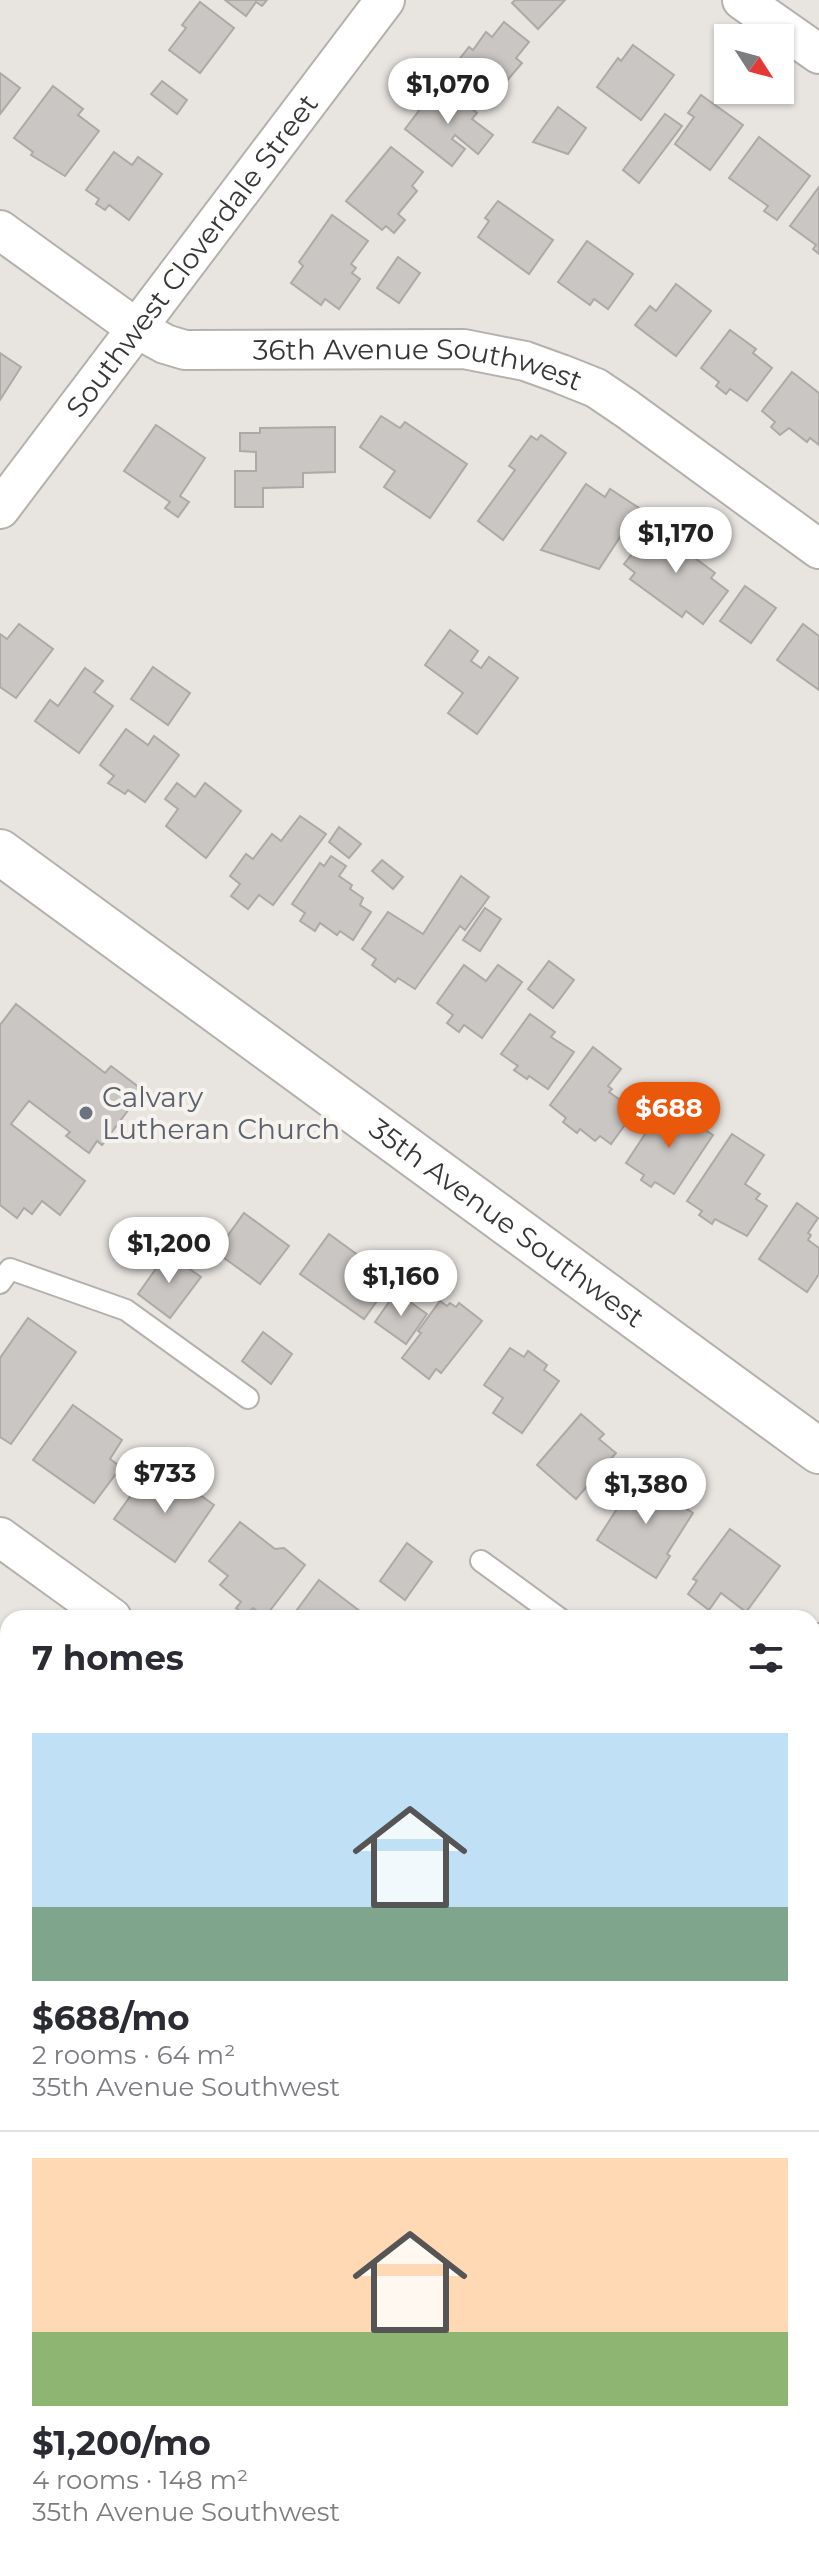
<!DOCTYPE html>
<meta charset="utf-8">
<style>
:root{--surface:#fff;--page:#f7f7f7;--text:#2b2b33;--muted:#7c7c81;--line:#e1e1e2;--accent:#ea580c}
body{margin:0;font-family:Montserrat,sans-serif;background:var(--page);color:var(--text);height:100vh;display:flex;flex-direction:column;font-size:30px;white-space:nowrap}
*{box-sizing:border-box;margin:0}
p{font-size:26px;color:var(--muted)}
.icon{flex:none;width:44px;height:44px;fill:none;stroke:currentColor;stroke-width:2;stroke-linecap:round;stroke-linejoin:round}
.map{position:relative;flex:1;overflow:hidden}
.details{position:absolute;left:0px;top:1610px;width:820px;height:960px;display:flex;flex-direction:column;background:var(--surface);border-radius:24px 24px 0 0;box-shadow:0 2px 6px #0004}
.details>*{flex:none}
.needle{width:52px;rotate:126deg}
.buttons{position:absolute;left:714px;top:24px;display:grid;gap:16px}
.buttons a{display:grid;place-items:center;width:80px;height:80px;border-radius:0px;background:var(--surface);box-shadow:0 2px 6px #0004;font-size:40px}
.price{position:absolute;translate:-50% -68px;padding:0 18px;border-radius:28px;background:#fff;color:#222;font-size:26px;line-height:52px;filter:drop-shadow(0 2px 4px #0008)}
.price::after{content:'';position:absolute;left:50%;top:48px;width:24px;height:18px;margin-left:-12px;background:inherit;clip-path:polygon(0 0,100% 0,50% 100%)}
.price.current{background:var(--accent);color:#fff}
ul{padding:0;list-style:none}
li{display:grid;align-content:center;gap:16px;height:424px;padding:0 32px}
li+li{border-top:2px solid var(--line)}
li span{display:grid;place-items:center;height:248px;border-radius:0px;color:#555}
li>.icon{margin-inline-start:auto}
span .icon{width:144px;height:144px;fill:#fffc;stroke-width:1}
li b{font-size:34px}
h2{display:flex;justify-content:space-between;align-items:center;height:96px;padding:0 32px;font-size:34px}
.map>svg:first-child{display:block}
.building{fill:#cac6c3;stroke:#aca9a6;stroke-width:2}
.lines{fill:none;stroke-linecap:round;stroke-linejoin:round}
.lane-casing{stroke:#b4b1ad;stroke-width:24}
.street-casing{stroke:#b4b1ad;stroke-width:42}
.secondary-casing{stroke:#b4b1ad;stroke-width:48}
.lane{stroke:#fff;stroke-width:20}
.street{stroke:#fff;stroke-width:38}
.secondary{stroke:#fff;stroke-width:44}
.worship-dot{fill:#6b7280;stroke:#f6f2ee;stroke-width:3}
.labels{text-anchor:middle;stroke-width:8;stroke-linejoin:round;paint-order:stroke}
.street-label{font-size:28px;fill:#383735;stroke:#f6f2ee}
.worship-label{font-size:28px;fill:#5b616d;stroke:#f6f2ee;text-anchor:start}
</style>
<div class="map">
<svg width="819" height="2570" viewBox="0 0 819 2570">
<rect width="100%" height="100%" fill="#e8e5e1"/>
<g class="building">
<path d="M225,0H267L262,6L256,2L246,16Z"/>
<path d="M515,0H565L538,29L512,3Z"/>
<path d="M200,2L234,28L200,73L169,50L186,28L182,25Z"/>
<path d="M504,22L529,42L516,58L522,63L489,102L450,71L469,47L473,50L486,32L492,37Z"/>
<path d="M633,45L674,75L641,120L597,87L618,58L621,61Z"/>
<path d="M0,73L20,88L0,114Z"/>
<path d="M162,81L187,100L177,114L151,94Z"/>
<path d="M440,83L477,113L472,119L493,135L478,154L455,135L452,139L465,149L452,166L405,129Z"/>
<path d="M53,86L83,109L78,115L99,131L65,176L31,155L33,152L14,138Z"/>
<path d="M701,95L743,125L710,170L675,144L694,117L688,113Z"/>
<path d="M558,107L586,128L568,154L533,142Z"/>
<path d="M665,114L682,126L639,183L623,170Z"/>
<path d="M759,137L810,176L777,220L764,211L768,206L729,178Z"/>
<path d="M391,147L423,172L412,186L417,191L398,214L405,220L394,233L386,226L382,230L346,201Z"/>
<path d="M114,152L132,165L138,157L162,174L129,220L109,205L105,210L96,204L99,199L86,190Z"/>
<path d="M819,187V254L813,249L816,245L790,226Z"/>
<path d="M498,201L553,240L529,274L478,237L489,221L485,218Z"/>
<path d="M332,215L368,241L351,264L356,268L352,273L360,279L339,309L325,299L321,305L291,283L303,266L299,262Z"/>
<path d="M587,241L633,274L608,309L594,299L590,305L558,282Z"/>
<path d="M398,257L420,273L399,303L377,288Z"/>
<path d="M676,284L711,311L676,356L635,325L650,306L656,311Z"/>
<path d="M730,330L756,349L753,353L772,368L747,401L730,389L726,394L716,386L719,382L701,368Z"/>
<path d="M0,353L21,367L0,400Z"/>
<path d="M792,372L819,393V445L810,438L807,442L789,428L780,435L771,427L775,422L762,411Z"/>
<path d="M381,416L400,428L405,422L467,464L430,518L384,487L395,471L360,447Z"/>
<path d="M156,425L205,458L180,496L189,502L178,517L165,508L170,502L124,471Z"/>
<path d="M335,427V472L303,473V487L263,488V507H235V471H256V452L240,451V433H260V428Z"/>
<path d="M541,435L566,453L503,540L478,521L515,470L509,466L531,436L537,440Z"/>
<path d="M586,484L605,497L610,489L639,508L599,569L541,550Z"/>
<path d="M669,526L701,550L695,558L715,573L711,578L728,591L703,624L686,611L682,617L630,579L635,573L624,564L649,532L659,539Z"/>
<path d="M745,586L776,608L751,643L720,621Z"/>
<path d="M19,624L53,649L16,698L0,687V634L7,639Z"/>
<path d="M803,624L819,636V690L777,660Z"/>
<path d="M450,630L478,651L471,661L481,668L489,657L518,678L477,734L448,713L463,693L425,665Z"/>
<path d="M153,667L190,693L168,725L131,699Z"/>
<path d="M85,668L103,681L94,692L113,706L79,753L35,721L50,700L58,706Z"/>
<path d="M126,729L148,745L154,736L179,755L145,802L128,790L125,794L108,783L114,776L100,765Z"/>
<path d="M177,783L195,797L205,783L241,811L206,858L166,826L178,809L165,799Z"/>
<path d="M300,816L326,834L273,905L259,895L248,909L231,896L240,884L230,876L246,854L253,859L272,834L281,841Z"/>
<path d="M339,827L361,844L349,858L329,842Z"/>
<path d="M331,856L346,866L339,876L352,885L350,889L363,898L360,905L371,912L353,940L340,931L337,935L320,923L315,931L300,921L305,913L292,904L320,863L324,866Z"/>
<path d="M382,860L403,877L393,889L372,871Z"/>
<path d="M461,876L489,897L465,930L460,926L415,989L398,978L395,982L372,965L376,959L362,949L388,912L423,934Z"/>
<path d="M485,908L501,919L480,951L463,940Z"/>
<path d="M549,961L574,980L553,1008L528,989Z"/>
<path d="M464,965L486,981L498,965L522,982L482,1038L464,1025L459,1032L447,1023L453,1015L437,1003Z"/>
<path d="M16,1004L105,1073L111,1066L140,1088L134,1096L135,1101L102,1145L97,1141L89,1153L66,1136L70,1132L29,1101L11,1124L85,1181L60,1215L42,1201L32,1214L24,1208L17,1218L0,1205V1025Z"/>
<path d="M530,1014L555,1032L551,1037L574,1052L548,1089L529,1076L527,1079L514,1070L518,1066L501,1054Z"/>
<path d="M593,1047L621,1069L608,1086L612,1089L609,1092L623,1102L620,1107L632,1115L611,1144L600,1136L595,1141L580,1129L577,1133L563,1122L566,1118L550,1105Z"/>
<path d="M671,1102L685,1111L682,1115L713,1135L674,1194L655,1182L651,1187L641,1180L644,1175L626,1163L653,1122L656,1125Z"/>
<path d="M732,1134L764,1155L745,1184L760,1194L756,1199L767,1206L747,1236L715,1219L712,1224L699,1215L702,1211L687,1201Z"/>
<path d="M797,1203L818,1218L808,1233L811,1235L808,1240L819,1248V1274L807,1292L759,1259Z"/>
<path d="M244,1213L289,1246L260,1284L216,1252Z"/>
<path d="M329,1234L392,1280L364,1319L300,1274Z"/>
<path d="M167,1253L201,1277L170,1318L138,1294Z"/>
<path d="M396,1292L427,1314L406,1344L375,1322Z"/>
<path d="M440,1301L447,1306L450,1303L456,1307L459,1303L482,1321L441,1373L436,1369L429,1379L402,1358L421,1333L418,1331Z"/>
<path d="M28,1318L76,1352L11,1444L0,1437V1358Z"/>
<path d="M263,1332L292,1354L271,1384L242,1361Z"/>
<path d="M510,1348L524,1357L528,1351L547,1365L544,1370L559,1381L522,1433L493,1413L503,1398L484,1385Z"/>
<path d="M73,1405L122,1440L110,1459L121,1467L94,1503L33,1460Z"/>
<path d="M581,1414L604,1434L599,1439L616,1453L576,1499L537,1465Z"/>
<path d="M640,1473L679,1498L676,1502L693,1513L667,1554L670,1556L656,1578L597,1540Z"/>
<path d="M171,1474L214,1505L175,1562L114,1519L142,1480L158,1492Z"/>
<path d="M240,1522L275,1549L284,1548L305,1565L265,1617L253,1608L246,1616L236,1608L241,1602L220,1585L228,1576L209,1561Z"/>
<path d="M730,1529L780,1566L746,1612L721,1593L709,1610L688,1594L697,1581L693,1579Z"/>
<path d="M407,1543L432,1562L405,1600L380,1581Z"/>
<path d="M319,1580L369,1618H291Z"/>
<path d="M2,1661L8,1665V1737L1,1732L3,1728L0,1725Z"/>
<path d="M819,1899V1934L812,1929V1909Z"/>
<path d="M0,1965L8,1970V1979L0,1992Z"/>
<path d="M819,1979V2010L812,2006V1990Z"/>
<path d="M8,2042V2121L3,2129L0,2127V2054Z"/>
<path d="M819,2291V2318L812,2313V2301Z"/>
<path d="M8,2361V2424L6,2423L0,2431V2371Z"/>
<path d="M812,2559L819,2564V2570H788L794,2562H812Z"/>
<path d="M42,2562H74L69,2570H55Z"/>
<path d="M282,2562H307L316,2568L277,2570Z"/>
<path d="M613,2562H699L693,2570H624Z"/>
</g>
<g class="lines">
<g class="lane-casing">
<g id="lane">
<path d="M0,1283L10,1269L126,1310L248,1398"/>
<path d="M481,1561L559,1618"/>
<path d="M812,1803L819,1808"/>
<path d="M812,2476L819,2481"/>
</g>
</g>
<g class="street-casing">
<g id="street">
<path d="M742,0L819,54"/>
<path id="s1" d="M0,230L136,328L165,344L185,350L464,349L525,361L561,374L596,388L627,409L819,549"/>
<path id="s2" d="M0,509L385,0"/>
<path d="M0,1537L112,1618"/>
<path d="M812,2123L819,2128"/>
<path d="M0,2229L8,2234"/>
<path d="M457,2562L468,2570"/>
</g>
</g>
<g class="secondary-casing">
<g id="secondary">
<path id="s3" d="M0,852L819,1451"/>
<path d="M812,1656L819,1646"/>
<path d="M144,2570L149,2562"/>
</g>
</g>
<use href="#lane" class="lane"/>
<use href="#street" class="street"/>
<use href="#secondary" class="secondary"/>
</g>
<circle class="worship-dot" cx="86" cy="1113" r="8"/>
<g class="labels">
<g class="street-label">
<text dy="10" stroke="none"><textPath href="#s2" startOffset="318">Southwest Cloverdale Street</textPath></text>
<text dy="10" stroke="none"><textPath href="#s1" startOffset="456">36th Avenue Southwest</textPath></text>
<text dy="10" stroke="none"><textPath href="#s3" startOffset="628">35th Avenue Southwest</textPath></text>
</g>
<g class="worship-label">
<text x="102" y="1107">Calvary<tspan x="102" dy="32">Lutheran Church</tspan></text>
</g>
</g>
</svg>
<div class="buttons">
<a><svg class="needle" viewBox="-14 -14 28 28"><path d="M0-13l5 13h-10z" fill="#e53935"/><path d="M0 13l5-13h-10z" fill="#7c7c81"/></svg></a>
</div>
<b class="price" style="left:448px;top:126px">$1,070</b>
<b class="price" style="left:676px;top:575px">$1,170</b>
<b class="price current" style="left:669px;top:1150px">$688</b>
<b class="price" style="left:169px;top:1285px">$1,200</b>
<b class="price" style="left:401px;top:1318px">$1,160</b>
<b class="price" style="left:165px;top:1515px">$733</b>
<b class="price" style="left:646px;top:1526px">$1,380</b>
<section class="details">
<h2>7 homes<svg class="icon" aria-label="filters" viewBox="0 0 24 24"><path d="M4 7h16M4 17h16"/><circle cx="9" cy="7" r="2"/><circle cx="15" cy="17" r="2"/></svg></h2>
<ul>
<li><span style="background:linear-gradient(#bfe0f5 70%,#7fa58c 0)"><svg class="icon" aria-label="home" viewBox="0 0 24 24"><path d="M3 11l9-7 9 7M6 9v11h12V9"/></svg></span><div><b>$688/mo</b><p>2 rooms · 64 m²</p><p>35th Avenue Southwest</p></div></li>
<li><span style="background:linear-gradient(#ffd9b3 70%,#8fb573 0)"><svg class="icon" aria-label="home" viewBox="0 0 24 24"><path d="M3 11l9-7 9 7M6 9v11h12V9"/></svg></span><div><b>$1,200/mo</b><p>4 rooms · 148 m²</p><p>35th Avenue Southwest</p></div></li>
</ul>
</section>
</div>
